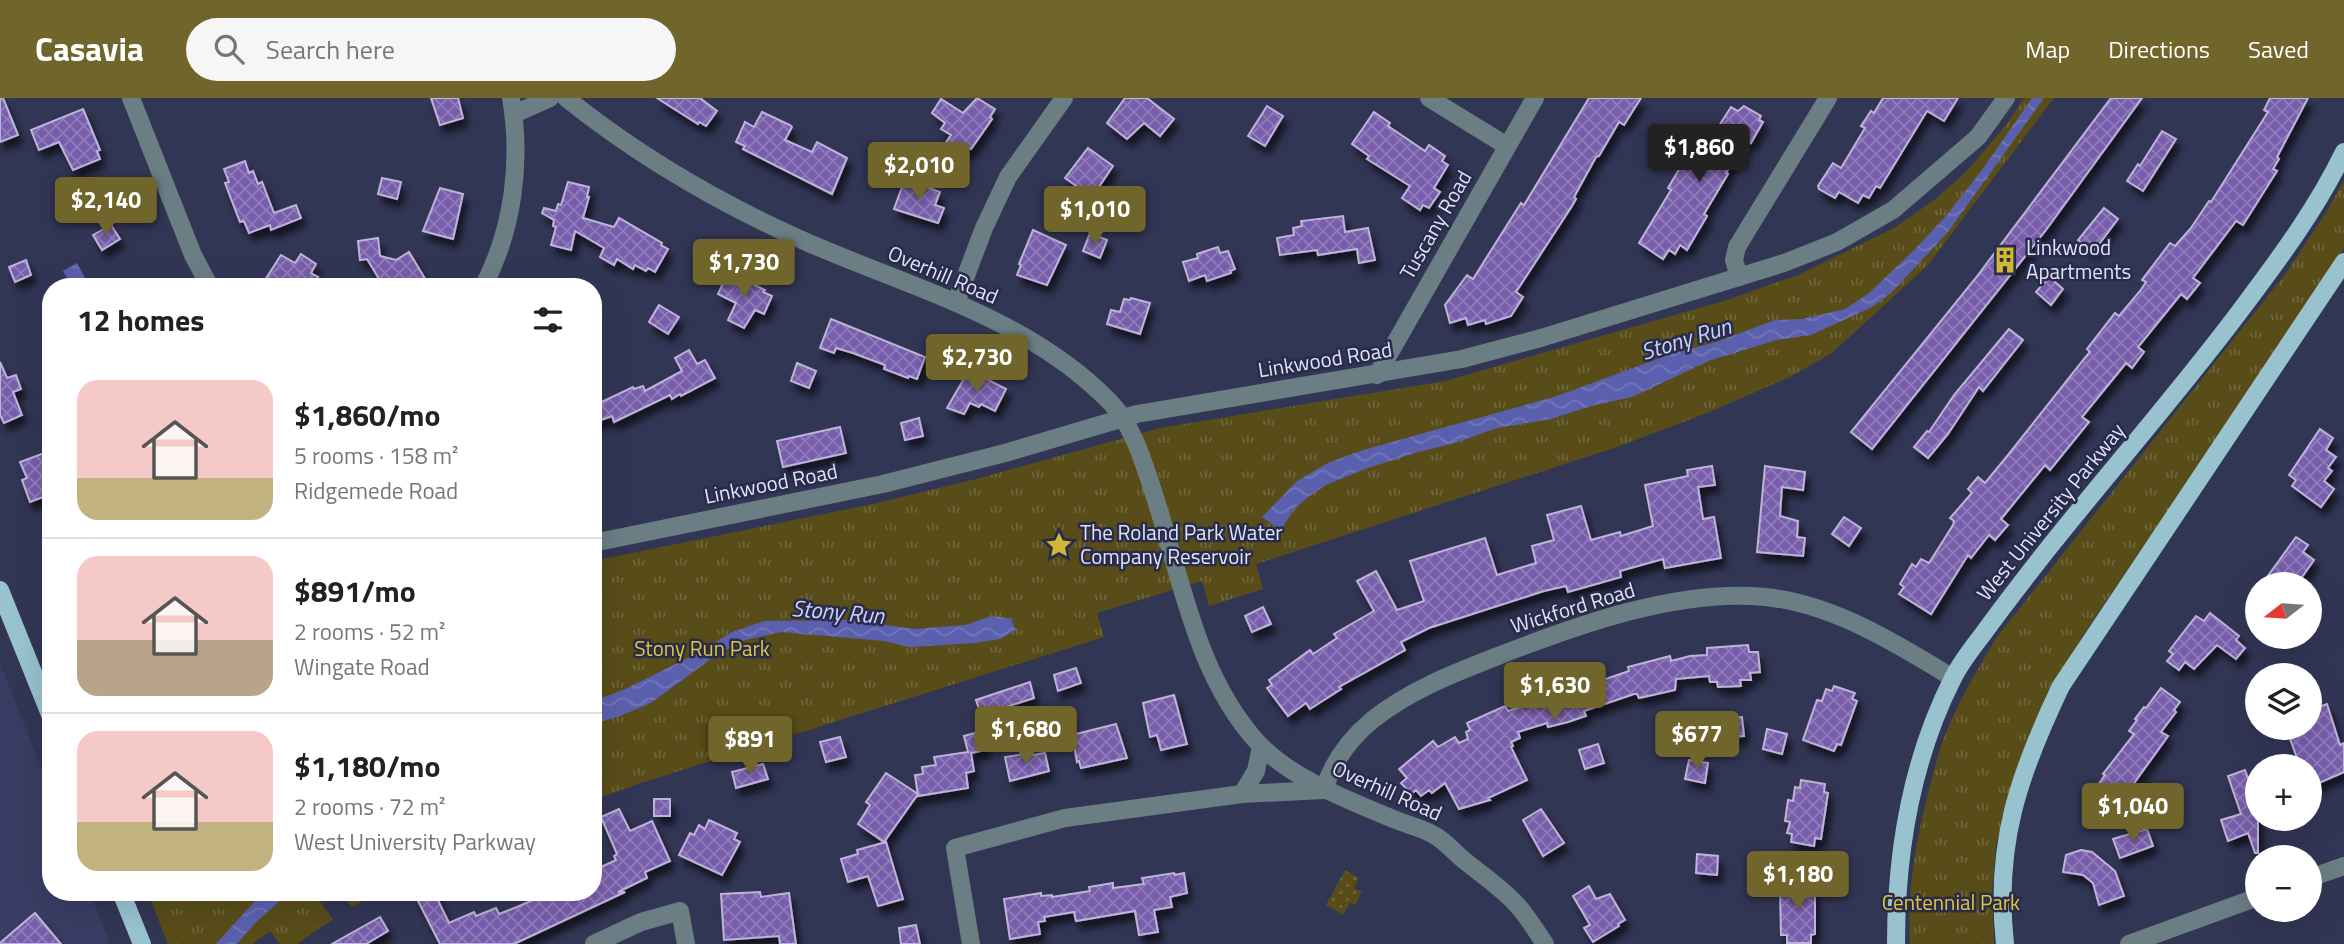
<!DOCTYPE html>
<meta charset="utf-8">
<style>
:root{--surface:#fff;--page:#f6f6f6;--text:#222;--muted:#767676;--line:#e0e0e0;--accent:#70652b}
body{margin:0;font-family:"Titillium Web",sans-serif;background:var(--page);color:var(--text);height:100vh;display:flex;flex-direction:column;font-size:26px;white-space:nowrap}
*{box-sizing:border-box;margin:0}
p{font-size:23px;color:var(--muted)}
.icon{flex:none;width:38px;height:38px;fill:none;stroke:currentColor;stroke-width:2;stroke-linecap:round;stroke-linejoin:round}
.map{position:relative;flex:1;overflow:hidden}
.drawer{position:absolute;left:42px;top:180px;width:560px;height:623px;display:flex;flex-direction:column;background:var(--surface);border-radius:28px;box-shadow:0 7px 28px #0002}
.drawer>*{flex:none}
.needle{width:46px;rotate:253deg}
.fabs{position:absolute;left:2245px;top:474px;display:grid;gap:14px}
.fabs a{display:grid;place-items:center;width:77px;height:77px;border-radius:50%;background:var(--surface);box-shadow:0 7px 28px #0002;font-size:35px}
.price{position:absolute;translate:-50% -60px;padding:0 16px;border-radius:7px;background:var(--accent);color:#fff;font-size:23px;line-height:46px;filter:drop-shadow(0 2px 4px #0008)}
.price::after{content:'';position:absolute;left:50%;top:42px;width:21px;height:16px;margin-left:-10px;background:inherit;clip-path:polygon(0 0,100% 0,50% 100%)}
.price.on{background:#222;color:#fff}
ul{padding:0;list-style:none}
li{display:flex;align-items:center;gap:21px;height:175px;padding:0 35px}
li+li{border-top:2px solid var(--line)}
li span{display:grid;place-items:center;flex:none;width:196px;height:140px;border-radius:21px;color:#555}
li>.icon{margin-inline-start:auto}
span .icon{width:84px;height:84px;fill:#fffc;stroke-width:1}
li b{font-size:30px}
h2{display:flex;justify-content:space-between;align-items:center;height:84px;padding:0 35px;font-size:30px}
header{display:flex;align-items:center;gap:42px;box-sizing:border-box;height:98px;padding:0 35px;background:var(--accent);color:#fff}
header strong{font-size:33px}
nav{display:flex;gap:38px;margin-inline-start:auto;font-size:24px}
.search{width:490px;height:63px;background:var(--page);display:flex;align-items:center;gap:18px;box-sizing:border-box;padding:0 24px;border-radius:38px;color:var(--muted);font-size:26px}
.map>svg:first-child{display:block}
.built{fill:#393d63}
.park{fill:url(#park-tufts)}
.garden{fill:url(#garden-dots)}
.water{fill:url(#water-waves)}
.building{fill:url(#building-cross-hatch);stroke:#beb3d9;stroke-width:2;filter:url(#shadow)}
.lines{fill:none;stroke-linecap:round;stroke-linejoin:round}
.minor{stroke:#6a7e84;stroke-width:18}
.major{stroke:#98c2ce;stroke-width:18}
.labels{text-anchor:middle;stroke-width:5;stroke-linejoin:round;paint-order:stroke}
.street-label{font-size:21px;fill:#e0e3f7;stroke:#282b4a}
.poi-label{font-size:21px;fill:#e0e3f7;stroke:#282b4a;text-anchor:start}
.park-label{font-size:21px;fill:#dfc53f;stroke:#282b4a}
.water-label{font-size:23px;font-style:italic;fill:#cbd2fd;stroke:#282b4a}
</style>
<header>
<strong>Casavia</strong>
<div class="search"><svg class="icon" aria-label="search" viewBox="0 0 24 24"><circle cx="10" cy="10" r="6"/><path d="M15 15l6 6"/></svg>Search here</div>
<nav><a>Map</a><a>Directions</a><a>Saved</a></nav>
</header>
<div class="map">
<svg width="2344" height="846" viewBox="0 0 2344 846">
<defs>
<pattern id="park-tufts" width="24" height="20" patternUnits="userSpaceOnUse" patternTransform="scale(1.75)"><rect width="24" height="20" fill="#584d19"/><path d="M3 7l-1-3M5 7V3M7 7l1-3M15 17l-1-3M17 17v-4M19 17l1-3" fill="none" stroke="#70663b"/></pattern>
<pattern id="garden-dots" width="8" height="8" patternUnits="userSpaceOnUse" patternTransform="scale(1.75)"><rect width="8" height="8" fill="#584d19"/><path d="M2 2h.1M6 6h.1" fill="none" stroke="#70663b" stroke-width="1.8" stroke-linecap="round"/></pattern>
<pattern id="water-waves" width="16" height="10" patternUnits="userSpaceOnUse" patternTransform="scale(1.75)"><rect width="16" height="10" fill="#5a60ad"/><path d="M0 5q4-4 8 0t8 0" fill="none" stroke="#7177b9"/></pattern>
<pattern id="building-cross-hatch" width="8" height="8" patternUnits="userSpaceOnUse" patternTransform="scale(1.75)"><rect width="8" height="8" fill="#785dab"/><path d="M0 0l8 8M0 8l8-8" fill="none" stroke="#917cbb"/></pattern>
<filter id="shadow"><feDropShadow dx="4.5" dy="8" stdDeviation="3.5" flood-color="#0009"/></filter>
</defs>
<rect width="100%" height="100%" fill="#323655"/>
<path class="built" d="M0,565L51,694V794L90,795L110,846H0Z"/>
<g class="park">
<path d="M2024,0H2054L1928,167L1832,255L1790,279L1707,315L1617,349L1256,466L1263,491L1209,508L1202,483L1097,515L1104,539L644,684L593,702V463L873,406L976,381L1160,330L1445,283L1727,202L1798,177L1894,130L1934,102L1967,73L2006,27Z"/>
<path d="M2344,82V150L2313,202L2215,350L2148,441L2082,539L2039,615L2010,694L1996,748L1992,793L1994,846H1910C1906,789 1918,731 1933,676C1937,663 1940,648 1946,635C1959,602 1978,571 1996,540L2286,175L2325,116Z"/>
<path d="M148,795H327L318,801L333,821L297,846H280L270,833L252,846H168Z"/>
<path d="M341,795H376L352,809Z"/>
</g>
<path class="garden" d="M1345,772L1359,780L1354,790L1362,794L1355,807L1350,805L1343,817L1326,807Z"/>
<g class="water">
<path d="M2032,0H2044L1948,134L1891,195L1872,209L1811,237L1777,242L1711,262L1632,299L1591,308L1551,321L1497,330L1455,345L1418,354L1365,371L1326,387L1308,399L1294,411L1281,432L1262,419L1297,383L1328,365L1363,352L1557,298L1671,256L1716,244L1775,222L1802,221L1845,211L1868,196L1914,152L1945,119L1982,72Z"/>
<path d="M77,165L90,189H72L63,173Z"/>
<path d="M991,518L1014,521L1011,522L1016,532L1000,541L975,545L910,549L884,543L781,534L745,542L716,557L651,605L620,618L593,626V603L623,592L692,558L732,534L764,523L846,522L915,531L965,527Z"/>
<path d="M262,795H289L255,825L237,846H216Z"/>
</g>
<g class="building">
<path d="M0,0H3L18,37L0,44Z"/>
<path d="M431,0H458L463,20L440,27Z"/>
<path d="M657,0H700L717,13L706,28L699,24L698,26Z"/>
<path d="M977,0L995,11L990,19L992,21L971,51L968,50L963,57L945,46L951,37L941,31L945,25L932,15L941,1L963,15Z"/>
<path d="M1125,0H1147L1174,21L1160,38L1144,25L1127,41L1107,25Z"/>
<path d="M1589,0H1641L1624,27L1619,24L1599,58L1596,59L1574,99L1576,101L1572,108L1516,194L1523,199L1511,218L1486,226L1485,222L1468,227L1466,220L1450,225L1445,207L1467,177L1473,181L1521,105L1524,107Z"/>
<path d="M1883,0H1958L1944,23L1927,13L1880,90L1876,88L1869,100L1863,97L1858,105L1839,94L1835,100L1819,91L1818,88L1833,65L1841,70L1865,30L1861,28L1871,13L1874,15Z"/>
<path d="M2111,0H2142L2046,132L1872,351L1851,334L1975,181Z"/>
<path d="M2270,0H2308L2277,59L2279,61L2273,71L2277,73L2243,127L2236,123L2193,180L2200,185L2187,201L2181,196L2138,249L2144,254L2132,270L2126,265L2082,319L2089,324L2050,372L2045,367L2001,421L2008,427L1995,442L1989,437L1971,460L1968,457L1931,516L1899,496L1904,489L1900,486L1912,466L1916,469L1921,461L1929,465L1953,427L1954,423L1950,420L1972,395L1968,391L1978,379L1985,385L2008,357L2084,261L2090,254L2087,251L2115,215L2119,218L2140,193L2146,184L2142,182L2170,145L2175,148L2191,130L2209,103L2211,104L2268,14L2264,12Z"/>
<path d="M1267,8L1283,18L1265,48L1248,38Z"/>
<path d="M1744,8L1761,18L1759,22L1763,24L1751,45L1746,42L1726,75L1728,76L1704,116L1707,118L1687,152L1680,147L1675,156L1669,152L1663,161L1639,145L1671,92L1668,90L1687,58L1689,59L1701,41L1708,45L1731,9L1738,13Z"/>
<path d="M83,11L100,52L97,53L100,61L73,72L59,44L39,52L31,32Z"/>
<path d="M762,14L790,27L792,29L785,42L812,54L817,44L847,60L832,96L743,51L745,48L736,44L745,24L754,29Z"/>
<path d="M1374,14L1390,25L1388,28L1425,53L1429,47L1445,58L1442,63L1448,67L1434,90L1440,94L1429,110L1423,107L1420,112L1402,100L1410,88L1367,61L1369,58L1352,46Z"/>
<path d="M2162,33L2176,41L2143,93L2127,83L2138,66L2140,68Z"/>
<path d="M1088,50L1113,68L1092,99L1065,80Z"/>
<path d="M245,63L249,75L253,73L258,86L262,84L274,115L296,107L301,120L271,132L270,127L249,135L244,123L240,124L225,85L229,84L224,71Z"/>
<path d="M382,80L401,84L397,101L378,96Z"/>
<path d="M905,81L940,94L935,107L944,110L938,125L894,111Z"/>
<path d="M568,84L589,89L587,99H589L583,120L614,129L619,120L662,145L661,147L668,151L655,174L648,170L646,173L635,167L633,171L617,161L614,167L600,159L604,150L575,133L571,152L551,147L556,129L553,128L554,122L542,115L544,110L556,113L558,106L561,107Z"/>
<path d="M440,90L463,96L453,141L423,133Z"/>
<path d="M2104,110L2118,121L2093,154L2078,142Z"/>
<path d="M1343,118L1345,134L1368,130L1375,162L1359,165L1357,151L1318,157L1317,152L1280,157L1277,140L1294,137L1293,130L1302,128L1301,123Z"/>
<path d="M111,127L120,141L102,152L93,137Z"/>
<path d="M1033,132L1066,147L1047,187L1017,177L1021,167L1019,166Z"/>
<path d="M1090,135L1107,142L1100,160L1083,153Z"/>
<path d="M378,140L380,158L396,162L409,154L430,189H384L367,161L360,162L358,143Z"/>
<path d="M1218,149L1220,155L1228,153L1235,171L1230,173L1231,175L1207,183L1205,177L1189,183L1183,164L1198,160L1197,156Z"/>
<path d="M301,156L316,166L311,175L318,179L311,189H278L265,182L281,157L295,165Z"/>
<path d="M26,162L31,177L15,184L9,169Z"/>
<path d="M728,174L765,192L763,194L772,198L764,216L755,212L744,230L728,222L736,205L718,196Z"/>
<path d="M2049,179L2063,191L2051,207L2036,194Z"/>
<path d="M1131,200L1150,205L1140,236L1107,226L1111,212L1120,214L1124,201L1130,202Z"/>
<path d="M659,207L679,219L668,236L649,224Z"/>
<path d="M831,221L925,259L917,281L909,278L908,280L884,271L885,267L853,255L836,250L834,255L820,250Z"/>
<path d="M2009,231L2023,242L1983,293L1979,289L1948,336L1928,360L1914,349L1927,333L1929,334L1954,297Z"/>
<path d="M689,252L697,266L705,262L715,280L681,298L680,296L672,301L670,297L614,324L612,318L593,325V308L633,289L634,291L643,288L645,293L682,273L675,260Z"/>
<path d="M0,264L7,280L16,277L21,291L13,294L22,317L4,325L0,317Z"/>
<path d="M797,265L816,273L809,290L791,283Z"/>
<path d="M969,272L1006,291L995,313L981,306L979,309L970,305L964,316L947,310Z"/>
<path d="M919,320L923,338L905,342L901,325Z"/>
<path d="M840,329L846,355L783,369L777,343Z"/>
<path d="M2320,331L2333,340L2326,352L2336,359L2328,370L2332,373L2324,383L2334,391L2321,409L2292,388L2296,382L2289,377Z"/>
<path d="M47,354L51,364V396L30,404L22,382L27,380L20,364Z"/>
<path d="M1712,368L1715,387L1698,389L1703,421L1714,419L1721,460L1665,470L1663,461L1620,473L1621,479L1568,494L1566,488L1544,493L1429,530L1401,544L1405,552L1339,589L1341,591L1310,611L1306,605L1288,618L1267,590L1272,587L1269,582L1310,552L1313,556L1337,540L1334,536L1374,513L1357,483L1376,473L1397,512L1424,503L1410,463L1485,440L1497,477L1536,465L1532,448L1554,442L1547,417L1581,408L1591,442L1620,434L1621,438L1653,428L1645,387L1688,378L1687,372Z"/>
<path d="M1765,368L1805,374L1803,392L1782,389L1780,418L1798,423L1797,439L1805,440L1803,458L1757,454Z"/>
<path d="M1844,419L1861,430L1849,448L1832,436Z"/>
<path d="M2296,439L2308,447L2303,454L2314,462L2297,486H2262Z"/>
<path d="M1263,509L1271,526L1252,534L1245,518Z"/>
<path d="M2210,515L2239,538L2236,542L2245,550L2236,561L2217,547L2194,571L2185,564L2179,572L2167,563L2173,556L2169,553L2196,518L2204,523Z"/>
<path d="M1748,547L1749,554H1758L1760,574L1750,575L1751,582H1740L1741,588L1718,589L1717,584H1710L1709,578L1676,581L1675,592L1639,600L1637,596H1634L1584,613L1586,618L1568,624L1548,629L1547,625L1518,634L1520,640L1511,644L1513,648L1511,649L1527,682L1488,700L1490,702L1459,711L1445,685L1432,695L1429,692L1421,698L1416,692L1411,696L1401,685L1407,680L1399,671L1433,643L1438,649L1455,639L1459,645L1468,641L1466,634L1470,632L1467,625L1505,608L1508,613L1538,603L1536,598L1559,590L1556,582L1573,576L1576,584L1598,577L1600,583L1629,573L1628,569L1670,558L1671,563L1690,558L1707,557V550Z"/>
<path d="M1076,570L1081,585L1058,593L1054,577Z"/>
<path d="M1030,584L1034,600L981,617L976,602Z"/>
<path d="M1834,588L1855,595L1852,601L1857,603L1841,647L1837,646L1834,653L1803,642L1817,602L1822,603L1826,591L1832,593Z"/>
<path d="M2161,590L2180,604L2174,612L2176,614L2161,634L2168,638L2114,713L2091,697L2105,677L2103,676L2134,636L2129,633L2137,622L2135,621L2144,609L2146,610Z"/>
<path d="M1174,597L1187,646L1161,652L1157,637L1150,639L1143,605Z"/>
<path d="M2327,606L2340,647L2344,645V674L2310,689V668H2300L2286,630H2310V612Z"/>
<path d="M1742,619L1744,638L1724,639L1722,620Z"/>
<path d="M1116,626L1127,660L1081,670L1079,663L1077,664L1072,637Z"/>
<path d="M1767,631L1787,636L1782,656L1763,651Z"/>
<path d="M982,633L986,652L971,655L974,673L966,675L968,690L918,698L915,677L923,676L922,669L936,667L934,659L968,654L964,638Z"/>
<path d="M840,639L846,659L826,664L820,644Z"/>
<path d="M1598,646L1604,665L1585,671L1579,652Z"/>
<path d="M1045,655L1049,673L1010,683L1005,659L1025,656V658Z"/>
<path d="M1689,662L1708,665L1705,685L1685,681Z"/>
<path d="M763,666L768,681L736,690L732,674Z"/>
<path d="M2245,672L2258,707V755H2255L2248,735L2228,743L2221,722L2241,716L2228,678Z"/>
<path d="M886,675L918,696L884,744L858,726L870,707L866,704Z"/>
<path d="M1801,682L1825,686L1824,694L1828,695L1821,741L1815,740L1814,748L1791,744L1792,736L1787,735L1790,724L1785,723L1788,702L1793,703L1795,689L1800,690Z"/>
<rect x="654" y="701" width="16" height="17"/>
<path d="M619,711L630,733L652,723L670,763L645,774L647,780L618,794H625L514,846H440L416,799L426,794H434L449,825L474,814L476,818L496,810L499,816L517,809L533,802L529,794H593V763H597L599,770L616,762L614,758L617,756L601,719Z"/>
<path d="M1541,711L1564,745L1543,758L1523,722Z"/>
<path d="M709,722L737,735L734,741L740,744L722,777L679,757L690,735L694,737L699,727L705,731Z"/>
<path d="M2147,731L2153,748L2120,760L2113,741Z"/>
<path d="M886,744L903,801L878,808L868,778L848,784L841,761L858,756L857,752Z"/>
<path d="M2081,752L2092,754L2115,773L2124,798L2099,807L2093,785L2083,777L2063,774L2066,757Z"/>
<path d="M1697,756L1718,758L1717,777L1696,775Z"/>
<path d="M1174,775L1175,777L1184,775L1187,795L1170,799L1172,809L1154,812L1158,834L1139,837L1135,813L1076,823L1074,814L1044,819L1045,823L1038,824L1040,836L1010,841L1004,801L1041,795V798L1052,797V799L1090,793L1089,789L1113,785V790L1144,786L1142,780Z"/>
<path d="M1785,782H1810V791H1815V836L1811,837V845H1787V837H1781L1780,790H1785Z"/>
<path d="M1589,788L1596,801L1610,796L1625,822L1618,826L1619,828L1593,844L1584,830L1590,827L1573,798Z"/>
<path d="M760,794L761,799L789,795L796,846H780L779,838L724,842L721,796Z"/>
<path d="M35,815L61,846H0V845Z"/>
<path d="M380,819L388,833L366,846H332Z"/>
<path d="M916,827L920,846H901L899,830Z"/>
</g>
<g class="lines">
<g class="minor">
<path d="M131,0L193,157L210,189"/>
<path d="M566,0C636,56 712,101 793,138C902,188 1025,216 1111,305C1133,329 1142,360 1152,390C1181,476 1195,577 1259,646C1292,681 1352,704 1396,722C1408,727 1422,730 1434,737C1445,743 1455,755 1465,763C1482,777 1503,791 1517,807C1528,819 1536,833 1545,846"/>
<path d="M1429,0L1507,48"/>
<path d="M514,16L550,0"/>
<path d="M1739,179L1734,162L1737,149L1828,0"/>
<path d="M483,189C513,132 522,64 511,0"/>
<path d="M956,204L984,130L1008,79L1064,0"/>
<path d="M1377,277L1535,0"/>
<path d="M593,445L883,386L1005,355L1137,316L1462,261L1541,240L1784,165L1837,144L1893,112L1978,39L2006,0"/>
<path d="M1324,692C1332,665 1350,641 1371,623C1408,593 1454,575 1498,558C1577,527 1680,490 1765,499C1833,506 1896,545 1953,580"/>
<path d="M1242,696L1256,673L1261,648"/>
<path d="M2310,780L2344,768"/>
<path d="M594,846L641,824L680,813L686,846"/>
<path d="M971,846L955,750L1065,720L1242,696L1324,692"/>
<path d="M2129,846L2258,799"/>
</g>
<g class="major">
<path d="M0,492L51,619"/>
<path d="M121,794L142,846"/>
<path d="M1896,846C1896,754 1911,663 1953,580C1961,564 1972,550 1983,536C2004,507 2025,480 2047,452C2113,369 2183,290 2246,205C2282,157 2318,108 2344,54"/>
<path d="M2005,846C1994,746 2019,676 2061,588L2344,164"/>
</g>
</g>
<defs>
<g id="building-bare" transform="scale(2.1)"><path d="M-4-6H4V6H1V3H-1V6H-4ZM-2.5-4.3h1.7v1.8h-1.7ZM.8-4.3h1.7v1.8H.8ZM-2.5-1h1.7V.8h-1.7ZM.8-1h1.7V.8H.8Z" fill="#d0b736" stroke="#282b4a" stroke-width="2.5" paint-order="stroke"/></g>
<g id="sight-bare" transform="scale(2.1)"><path d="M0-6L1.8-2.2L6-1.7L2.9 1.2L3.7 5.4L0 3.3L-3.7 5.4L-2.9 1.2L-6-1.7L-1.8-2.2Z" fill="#d0b736" stroke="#282b4a" stroke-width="2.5" paint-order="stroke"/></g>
</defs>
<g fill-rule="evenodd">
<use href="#building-bare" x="2005" y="162"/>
<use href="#sight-bare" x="1059" y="447"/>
</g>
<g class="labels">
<g class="street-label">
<text transform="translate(1436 127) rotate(-60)" y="7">Tuscany Road</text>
<text transform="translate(943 177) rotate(23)" y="7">Overhill Road</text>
<text transform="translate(1325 262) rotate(-9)" y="7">Linkwood Road</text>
<text transform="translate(771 386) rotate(-11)" y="7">Linkwood Road</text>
<text transform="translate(2051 414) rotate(-51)" y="7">West University Parkway</text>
<text transform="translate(1573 510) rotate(-17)" y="7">Wickford Road</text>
<text transform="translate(1387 693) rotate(24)" y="7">Overhill Road</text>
</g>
<g class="poi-label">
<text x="2026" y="157">Linkwood<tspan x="2026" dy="24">Apartments</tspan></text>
<text x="1080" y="442">The Roland Park Water<tspan x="1080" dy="24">Company Reservoir</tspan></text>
</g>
<g class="park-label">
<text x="702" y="558">Stony Run Park</text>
<text x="1951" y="812">Centennial Park</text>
</g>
<g class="water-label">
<text transform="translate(1686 241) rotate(-17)" y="8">Stony Run</text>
<text transform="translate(838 514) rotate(5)" y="8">Stony Run</text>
</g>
</g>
</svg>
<div class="fabs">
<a><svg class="needle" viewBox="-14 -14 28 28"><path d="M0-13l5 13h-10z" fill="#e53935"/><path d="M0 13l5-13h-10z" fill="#767676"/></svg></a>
<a><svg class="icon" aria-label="layers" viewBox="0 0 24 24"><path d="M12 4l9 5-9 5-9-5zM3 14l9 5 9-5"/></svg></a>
<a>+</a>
<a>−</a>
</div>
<b class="price on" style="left:1699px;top:86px">$1,860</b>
<b class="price" style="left:919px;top:104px">$2,010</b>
<b class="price" style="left:106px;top:139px">$2,140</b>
<b class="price" style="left:1095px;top:148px">$1,010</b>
<b class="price" style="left:744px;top:201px">$1,730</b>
<b class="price" style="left:977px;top:296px">$2,730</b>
<b class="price" style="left:1555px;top:624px">$1,630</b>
<b class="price" style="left:1026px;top:668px">$1,680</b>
<b class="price" style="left:1697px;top:673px">$677</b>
<b class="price" style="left:750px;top:678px">$891</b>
<b class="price" style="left:2133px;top:745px">$1,040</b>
<b class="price" style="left:1798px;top:813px">$1,180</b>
<section class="drawer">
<h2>12 homes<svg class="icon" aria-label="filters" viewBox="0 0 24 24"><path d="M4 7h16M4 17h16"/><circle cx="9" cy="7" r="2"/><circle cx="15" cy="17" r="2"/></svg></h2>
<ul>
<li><span style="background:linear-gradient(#f6c9c9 70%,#c2b280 0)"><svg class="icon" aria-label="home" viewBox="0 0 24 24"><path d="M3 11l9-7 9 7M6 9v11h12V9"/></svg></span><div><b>$1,860/mo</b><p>5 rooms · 158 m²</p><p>Ridgemede Road</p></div></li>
<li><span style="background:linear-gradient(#f6c9c9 60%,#b9a48a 0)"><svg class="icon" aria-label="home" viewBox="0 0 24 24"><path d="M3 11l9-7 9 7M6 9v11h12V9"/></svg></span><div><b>$891/mo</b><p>2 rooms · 52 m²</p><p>Wingate Road</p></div></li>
<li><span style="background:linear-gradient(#f6c9c9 65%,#c2b280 0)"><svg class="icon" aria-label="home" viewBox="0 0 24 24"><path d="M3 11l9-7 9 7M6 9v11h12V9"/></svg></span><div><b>$1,180/mo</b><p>2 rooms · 72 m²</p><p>West University Parkway</p></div></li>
</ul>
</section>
</div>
